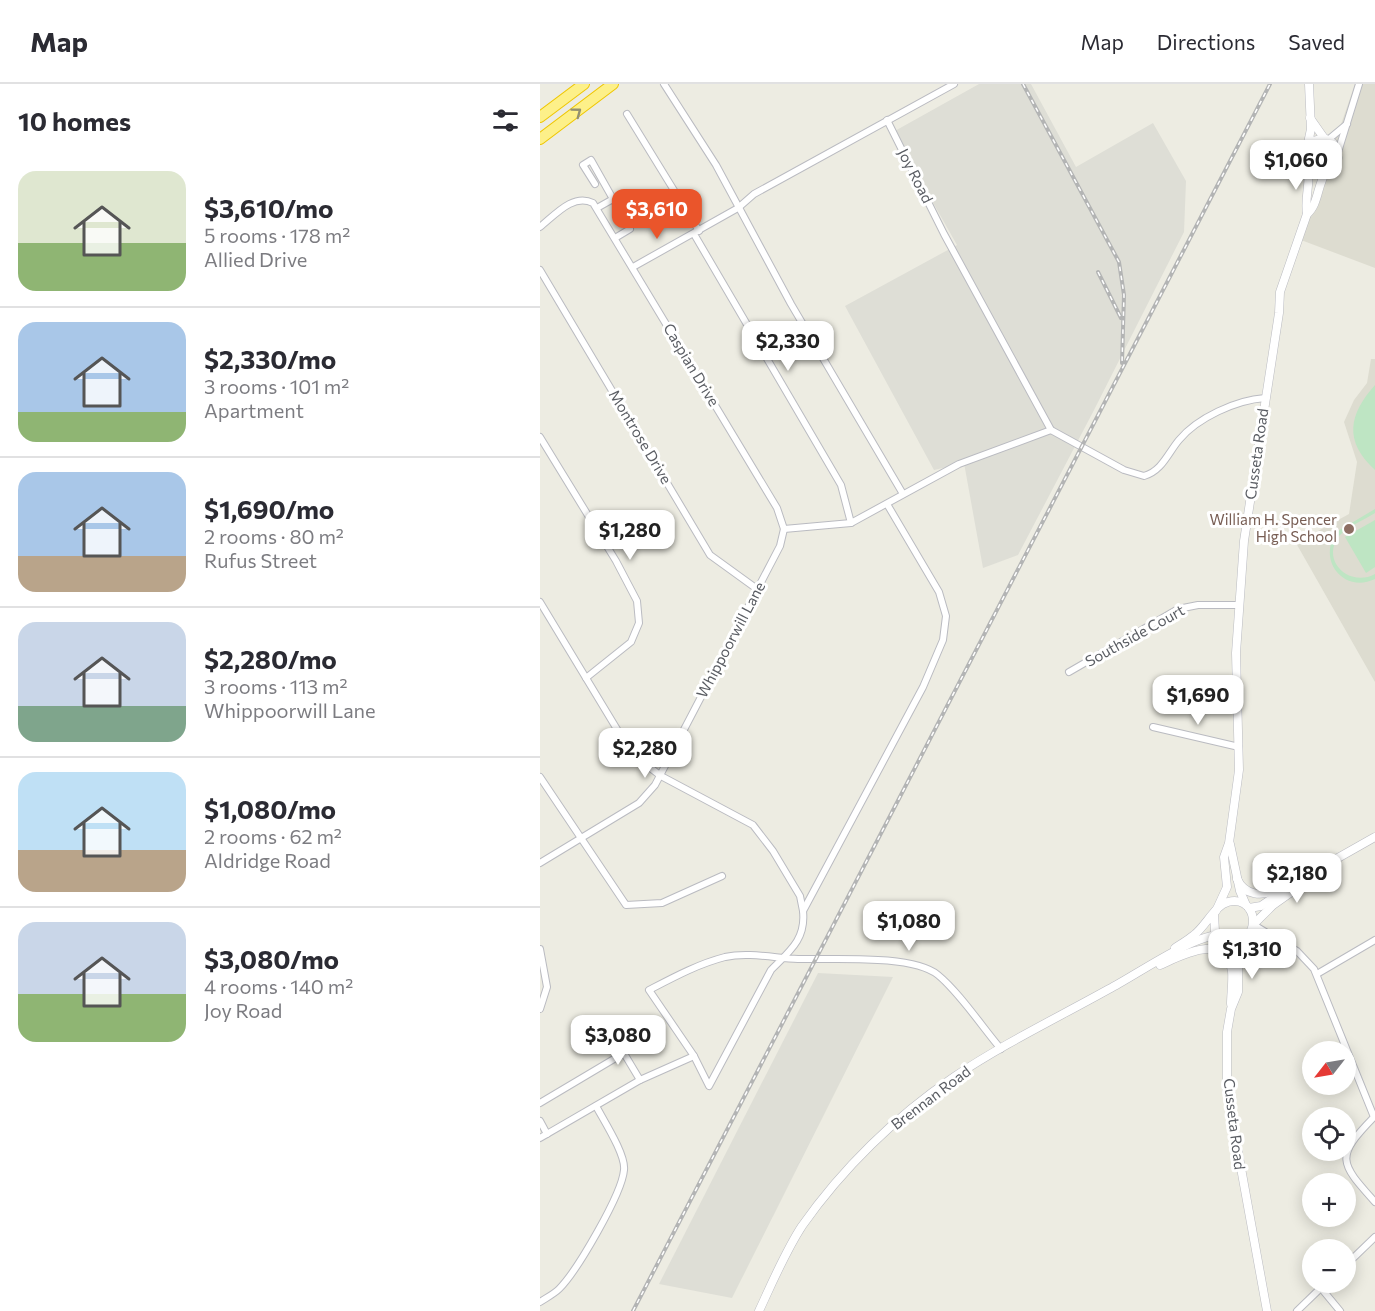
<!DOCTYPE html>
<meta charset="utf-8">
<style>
:root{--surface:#fff;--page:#f7f7f7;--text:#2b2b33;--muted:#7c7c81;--line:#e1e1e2;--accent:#ea552b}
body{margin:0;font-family:Commissioner,sans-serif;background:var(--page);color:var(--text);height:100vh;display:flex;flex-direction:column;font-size:22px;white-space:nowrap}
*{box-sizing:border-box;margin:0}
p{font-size:20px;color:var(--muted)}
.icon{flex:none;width:33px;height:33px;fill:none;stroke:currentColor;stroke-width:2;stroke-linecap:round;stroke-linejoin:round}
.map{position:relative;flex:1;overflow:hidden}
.side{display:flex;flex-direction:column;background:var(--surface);width:540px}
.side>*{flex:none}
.needle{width:39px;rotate:239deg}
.buttons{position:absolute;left:762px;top:957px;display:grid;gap:12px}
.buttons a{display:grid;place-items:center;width:54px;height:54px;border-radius:50%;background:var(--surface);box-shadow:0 3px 15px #0003;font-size:30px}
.price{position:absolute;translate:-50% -51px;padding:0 14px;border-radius:12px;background:#fff;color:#222;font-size:20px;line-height:39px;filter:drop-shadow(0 2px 3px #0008)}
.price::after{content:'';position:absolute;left:50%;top:36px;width:18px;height:14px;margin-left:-9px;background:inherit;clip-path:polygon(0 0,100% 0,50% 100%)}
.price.current{background:var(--accent);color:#fff}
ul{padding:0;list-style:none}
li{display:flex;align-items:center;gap:18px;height:150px;padding:0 18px}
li+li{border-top:2px solid var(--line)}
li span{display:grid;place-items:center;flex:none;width:168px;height:120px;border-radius:18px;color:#555}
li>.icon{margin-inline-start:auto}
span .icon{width:72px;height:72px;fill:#fffc;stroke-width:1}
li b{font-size:26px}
h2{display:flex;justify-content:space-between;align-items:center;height:72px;padding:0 18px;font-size:26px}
header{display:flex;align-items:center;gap:36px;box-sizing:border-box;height:84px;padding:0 30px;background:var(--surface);border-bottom:2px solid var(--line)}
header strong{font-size:28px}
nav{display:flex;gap:33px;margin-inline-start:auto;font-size:21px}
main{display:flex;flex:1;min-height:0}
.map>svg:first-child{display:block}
.industrial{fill:#deded6}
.education{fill:#dddcd0}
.green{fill:#bee5c3}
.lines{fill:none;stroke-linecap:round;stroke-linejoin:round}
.minor-casing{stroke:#babbc1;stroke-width:8}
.tertiary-casing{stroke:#babbc1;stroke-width:9}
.motorway-casing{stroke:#efc600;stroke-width:12}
.minor{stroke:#fff;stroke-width:6}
.tertiary{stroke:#fff;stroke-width:8}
.motorway{stroke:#fdf089;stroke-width:10}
.rail-casing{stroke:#b3b4b4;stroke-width:4}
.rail{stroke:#fff;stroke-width:1.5;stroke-dasharray:4.5;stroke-linecap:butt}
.oneway{stroke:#939070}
.education-dot{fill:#8d6e63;stroke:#fff;stroke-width:2}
.labels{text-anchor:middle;stroke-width:6;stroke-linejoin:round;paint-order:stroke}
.street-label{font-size:15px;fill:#5a5d63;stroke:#fff}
.education-label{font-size:15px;fill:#785e54;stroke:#fff;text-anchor:end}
</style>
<header>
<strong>Map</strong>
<nav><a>Map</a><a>Directions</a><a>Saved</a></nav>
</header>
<main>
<section class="side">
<h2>10 homes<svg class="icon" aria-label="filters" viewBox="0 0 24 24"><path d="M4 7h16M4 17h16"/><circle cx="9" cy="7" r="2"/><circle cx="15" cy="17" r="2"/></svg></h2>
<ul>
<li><span style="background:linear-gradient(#dfe7d0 60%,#8fb573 0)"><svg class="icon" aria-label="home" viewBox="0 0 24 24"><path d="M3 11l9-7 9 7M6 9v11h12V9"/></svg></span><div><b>$3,610/mo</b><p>5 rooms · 178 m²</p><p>Allied Drive</p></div></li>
<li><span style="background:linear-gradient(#a9c7e8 75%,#8fb573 0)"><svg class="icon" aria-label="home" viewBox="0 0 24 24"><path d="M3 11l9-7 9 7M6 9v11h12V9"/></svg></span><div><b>$2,330/mo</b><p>3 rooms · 101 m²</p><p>Apartment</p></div></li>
<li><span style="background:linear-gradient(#a9c7e8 70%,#b9a48a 0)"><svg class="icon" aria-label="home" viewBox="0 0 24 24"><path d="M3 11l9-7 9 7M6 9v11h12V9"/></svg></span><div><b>$1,690/mo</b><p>2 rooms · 80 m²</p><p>Rufus Street</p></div></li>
<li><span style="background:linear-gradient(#c9d6e8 70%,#7fa58c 0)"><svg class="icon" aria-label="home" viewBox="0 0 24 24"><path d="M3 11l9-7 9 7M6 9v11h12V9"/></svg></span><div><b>$2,280/mo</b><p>3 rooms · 113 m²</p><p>Whippoorwill Lane</p></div></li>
<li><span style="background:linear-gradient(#bfe0f5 65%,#b9a48a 0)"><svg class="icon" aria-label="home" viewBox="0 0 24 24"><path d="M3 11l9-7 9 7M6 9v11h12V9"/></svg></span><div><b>$1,080/mo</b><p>2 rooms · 62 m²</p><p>Aldridge Road</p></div></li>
<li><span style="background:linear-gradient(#c9d6e8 60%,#8fb573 0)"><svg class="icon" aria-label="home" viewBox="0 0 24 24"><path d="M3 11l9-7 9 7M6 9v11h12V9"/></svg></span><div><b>$3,080/mo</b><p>4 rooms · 140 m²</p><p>Joy Road</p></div></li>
</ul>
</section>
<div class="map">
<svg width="835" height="1227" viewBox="0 0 835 1227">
<rect width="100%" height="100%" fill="#edece2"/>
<g class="industrial">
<path d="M439,0H491L536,83L613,39L646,97L644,148L553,328L478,471L443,484L424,379L394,386L305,222L417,161L353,48Z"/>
<path d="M278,889L353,893L192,1214L119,1200Z"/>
</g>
<g class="education">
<path d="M815,0H835V184L761,156Z"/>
<path d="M831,275H835V598L756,459L809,430L817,378L804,338L814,316L827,299Z"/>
</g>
<g class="green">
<path d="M835,301V386C803,357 809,330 835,301Z"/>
<path d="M835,425V429C824,436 808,442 799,452C780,477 810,504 835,490V495C808,508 782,484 792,456L788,458L786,454Z"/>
<path d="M835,436V483L826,489L805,453Z"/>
</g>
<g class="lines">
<g class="minor-casing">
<g id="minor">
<path d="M124,0L176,81L251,220L363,410"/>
<path d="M87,30L159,147"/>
<path d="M347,36L404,150L511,346L584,386L604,392C622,387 628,369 639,356C657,334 696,316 725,314"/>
<path d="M789,55L807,40"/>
<path d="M798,68L819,0"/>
<path d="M55,100L43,81L51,76L73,115"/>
<path d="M57,124L73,115L90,145L75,154"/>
<path d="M0,143C15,131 33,109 53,119L237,424L244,445"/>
<path d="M154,150L301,401L311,439"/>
<path d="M93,183L198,124L214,110L414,0"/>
<path d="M0,186L170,471L217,505"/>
<path d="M0,353L76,477L97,517L99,539L91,558L46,594"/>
<path d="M347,420L399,508L406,532L403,556L383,603L263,827C266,855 250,867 231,886L169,1002L154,972L109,906C134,893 158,880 185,873C208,868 235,874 258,875C293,876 372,870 398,891C419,908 443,944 461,965"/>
<path d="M244,445L311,439L419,380L511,346"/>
<path d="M0,518L92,670L121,692L213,741L233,767L260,812L263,827"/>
<path d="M529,588L638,525L658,521H699"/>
<path d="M613,643L699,663"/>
<path d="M0,693L86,821L122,819L182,792"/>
<path d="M0,779L99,719L115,701L240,462L244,445"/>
<path d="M714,841L757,867L774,885L834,1033C795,1073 799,1078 835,1118"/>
<path d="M708,853L731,855"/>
<path d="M0,865L7,903L0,925"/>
<path d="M777,890L835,856"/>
<path d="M76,956L100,996"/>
<path d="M0,1019L84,969"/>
<path d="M0,1037L7,1050"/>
<path d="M0,1054L100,996L154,972"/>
<path d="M806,1181L835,1153"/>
<path d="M781,1204L800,1227"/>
<path d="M0,1218C6,1214 14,1210 19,1205C37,1187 82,1110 84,1086C86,1071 64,1037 56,1022"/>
<path d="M757,1227L787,1198"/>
</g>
</g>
<g class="tertiary-casing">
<g id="tertiary">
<path d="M769,0L771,45L765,73L775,86L792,83L798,74L793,59L784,54L769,58"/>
<path d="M770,34L784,54"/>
<path d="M767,130C779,120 777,100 787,86"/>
<path d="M690,760L700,807L706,821"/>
<path d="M697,795C705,812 722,813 738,805"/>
<path d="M709,824L721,822L759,796L835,753"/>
<path d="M676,827L687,803L684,773L689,759L699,686L696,569L704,457L739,229L740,208L767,130C764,112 772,97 767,78"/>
<path d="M714,840L733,821L764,799"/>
<path d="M682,855L691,878"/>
<path d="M706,855L698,874V908L691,925L687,948V1007L727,1227"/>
<path d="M635,864C641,860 648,856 654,851C666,842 675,821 688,818C714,811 722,846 701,857H686L675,847L674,831"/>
<path d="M620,881C641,872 685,847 692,887C693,897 691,910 691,920"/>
<path d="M219,1227C232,1199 245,1168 262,1142C302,1085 356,1032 414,993C463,960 517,934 569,905C596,891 650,853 678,851"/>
</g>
</g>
<g class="motorway-casing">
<g id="motorway">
<path d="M0,33L44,0"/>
<path d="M0,55L73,0"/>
</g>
</g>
<use href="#minor" class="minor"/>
<use href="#tertiary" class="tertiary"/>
<use href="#motorway" class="motorway"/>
<g class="rail-casing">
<g id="rail">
<path d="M483,0L579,178L584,211L582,279"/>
<path d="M558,188L581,234"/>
<path d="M93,1227L730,0"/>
</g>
</g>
<use href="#rail" class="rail"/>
</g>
<defs><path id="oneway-chevron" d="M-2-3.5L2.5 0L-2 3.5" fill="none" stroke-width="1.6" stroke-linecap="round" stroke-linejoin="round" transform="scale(1.5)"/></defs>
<use class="oneway" href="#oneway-chevron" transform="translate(37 28) rotate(-37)"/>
<circle class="education-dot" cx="809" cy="445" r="6"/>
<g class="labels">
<g class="street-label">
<text transform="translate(375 92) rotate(63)" y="5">Joy Road</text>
<text transform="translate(151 281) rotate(59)" y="5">Caspian Drive</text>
<text transform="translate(100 353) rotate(59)" y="5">Montrose Drive</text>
<text transform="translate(717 370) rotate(-82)" y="5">Cusseta Road</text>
<text transform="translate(595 552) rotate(-29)" y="5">Southside Court</text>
<text transform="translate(191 556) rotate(-62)" y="5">Whippoorwill Lane</text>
<text transform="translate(391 1014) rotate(-37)" y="5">Brennan Road</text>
<text transform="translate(694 1040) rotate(83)" y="5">Cusseta Road</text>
</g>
<g class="education-label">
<text x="797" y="441">William H. Spencer<tspan x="797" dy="17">High School</tspan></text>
</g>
</g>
</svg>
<div class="buttons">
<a><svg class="needle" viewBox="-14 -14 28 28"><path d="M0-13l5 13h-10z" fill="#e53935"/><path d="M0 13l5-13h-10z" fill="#7c7c81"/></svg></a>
<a><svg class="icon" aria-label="locate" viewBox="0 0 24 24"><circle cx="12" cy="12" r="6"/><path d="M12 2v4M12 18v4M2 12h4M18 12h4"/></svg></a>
<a>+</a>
<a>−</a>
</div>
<b class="price" style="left:756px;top:107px">$1,060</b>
<b class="price current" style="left:117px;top:156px">$3,610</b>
<b class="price" style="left:248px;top:288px">$2,330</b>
<b class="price" style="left:90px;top:477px">$1,280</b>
<b class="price" style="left:658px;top:642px">$1,690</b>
<b class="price" style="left:105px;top:695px">$2,280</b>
<b class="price" style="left:757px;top:820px">$2,180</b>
<b class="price" style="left:369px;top:868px">$1,080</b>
<b class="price" style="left:712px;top:896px">$1,310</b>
<b class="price" style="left:78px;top:982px">$3,080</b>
</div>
</main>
